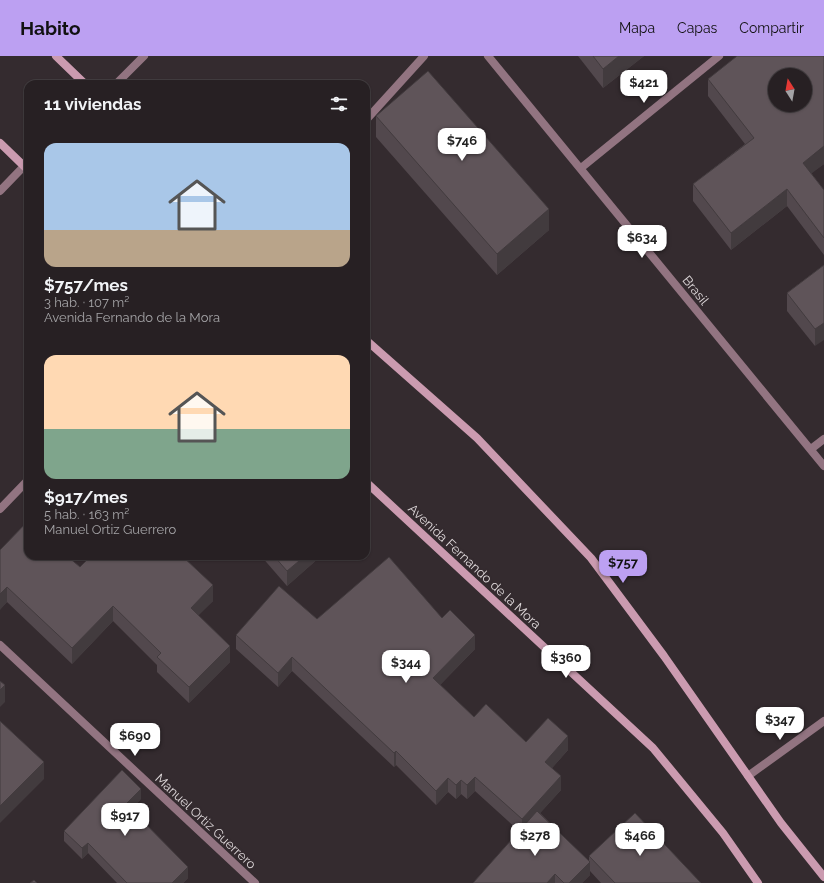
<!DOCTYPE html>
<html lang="es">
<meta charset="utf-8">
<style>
:root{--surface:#272023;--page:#2f282b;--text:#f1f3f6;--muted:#a4a3a6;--line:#433e41;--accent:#bca0f2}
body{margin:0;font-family:Raleway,sans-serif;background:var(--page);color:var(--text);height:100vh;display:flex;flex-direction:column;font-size:15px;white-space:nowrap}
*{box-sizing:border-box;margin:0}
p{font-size:13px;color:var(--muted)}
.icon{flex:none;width:22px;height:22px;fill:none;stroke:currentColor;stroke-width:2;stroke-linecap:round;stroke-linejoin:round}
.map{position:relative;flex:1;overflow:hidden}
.sheet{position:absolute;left:24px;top:24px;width:346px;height:480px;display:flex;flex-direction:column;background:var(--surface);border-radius:12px;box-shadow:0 1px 3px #0004,0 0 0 1px var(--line)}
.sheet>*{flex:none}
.needle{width:26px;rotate:349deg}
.fabs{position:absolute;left:768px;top:12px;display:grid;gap:8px}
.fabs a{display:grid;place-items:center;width:44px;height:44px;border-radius:50%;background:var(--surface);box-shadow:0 1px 3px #0004,0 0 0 1px var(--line);font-size:20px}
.price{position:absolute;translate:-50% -34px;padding:0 9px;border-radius:8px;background:#fff;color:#222;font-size:13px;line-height:26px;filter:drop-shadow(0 1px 2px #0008)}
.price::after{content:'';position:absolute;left:50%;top:24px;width:12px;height:9px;margin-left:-6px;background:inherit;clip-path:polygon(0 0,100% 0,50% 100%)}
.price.selected{background:var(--accent);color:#111}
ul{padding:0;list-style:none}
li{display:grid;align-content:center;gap:8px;height:212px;padding:0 20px}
li span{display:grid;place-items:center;height:124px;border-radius:12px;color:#555}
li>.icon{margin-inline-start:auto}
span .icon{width:72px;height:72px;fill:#fffc;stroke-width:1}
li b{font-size:17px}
h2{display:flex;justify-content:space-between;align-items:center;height:48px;padding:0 20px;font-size:17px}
header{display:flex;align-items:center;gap:24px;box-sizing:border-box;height:56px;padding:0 20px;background:var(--accent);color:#111}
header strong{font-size:19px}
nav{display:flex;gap:22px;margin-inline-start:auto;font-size:14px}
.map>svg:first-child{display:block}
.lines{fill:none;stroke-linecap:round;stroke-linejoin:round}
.minor{stroke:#927481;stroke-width:8}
.secondary{stroke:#cb9bb0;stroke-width:8}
.wall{fill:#52484d}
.shaded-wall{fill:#423b3e}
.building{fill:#5f5459;stroke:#423b3e;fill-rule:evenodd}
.labels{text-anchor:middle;stroke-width:4;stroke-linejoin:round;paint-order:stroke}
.street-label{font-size:13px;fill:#ded8da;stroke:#342b2f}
</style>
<header>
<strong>Habito</strong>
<nav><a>Mapa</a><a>Capas</a><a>Compartir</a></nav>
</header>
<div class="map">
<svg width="824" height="827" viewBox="0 0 824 827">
<rect width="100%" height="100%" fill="#342b2f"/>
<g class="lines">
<g class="minor">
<path d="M488,0L824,410"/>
<path d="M116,28L144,0"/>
<path d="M366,64L424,0"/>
<path d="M581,112L719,0"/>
<path d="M0,135L28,106"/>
<path d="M811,393L824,383"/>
<path d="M0,453L28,424"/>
<path d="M0,589L255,827"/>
<path d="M748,720L824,665"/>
</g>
<g class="secondary">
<path d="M56,0L85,28"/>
<path d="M0,87L28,114"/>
<path d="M366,284L477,382L591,502L664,600L781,767L824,821"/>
<path d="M366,426L653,692L723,777L758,827"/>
</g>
</g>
<g class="wall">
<path d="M578,0H644L603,32Z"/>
<path d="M708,23L824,108L811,117L824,134V199L787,150L731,194L693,145V128L745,88L708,40Z"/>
<path d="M376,60L549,174L497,219L376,81Z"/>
<path d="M824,209L815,290L787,255V237Z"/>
<path d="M0,494L80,511L213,545L198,559L230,606L189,647L157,616V609L113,565L72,608L7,546L0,553Z"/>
<path d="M261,500H321L287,530Z"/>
<path d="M442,562L475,593L440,629L474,661L526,686L568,694L552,712L561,734L540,757L589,806V800L701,827H601L590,815V819L582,827H473L519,775L475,735L467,743L461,738L456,743L448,736L436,749L396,709L394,711L292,615L278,631L236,593V579L317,563Z"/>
<path d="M141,743L131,753L188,822L183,827H117L88,797L82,803L64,785V775Z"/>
</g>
<g class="shaded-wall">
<path d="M619,0H644L603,32V13Z"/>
<path d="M824,90V108L803,124V107Z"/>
<path d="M787,133V150L731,194V177Z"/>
<path d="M549,153V174L497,219V198Z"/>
<path d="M824,267V284L815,290V273Z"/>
<path d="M305,500H321L287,530V515Z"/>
<path d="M213,529V545L191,567V552Z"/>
<path d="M7,531V546L0,554V538Z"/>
<path d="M113,550V565L72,608V592Z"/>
<path d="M475,579V593L433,636V622Z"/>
<path d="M230,590V606L189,647V631Z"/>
<path d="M292,601V615L278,631V617Z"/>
<path d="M5,629V646L0,651V634Z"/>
<path d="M568,680V694L545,720V706Z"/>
<path d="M396,695V709L394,711V697Z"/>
<path d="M44,706V723L0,767V750Z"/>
<path d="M561,720V734L522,777V763Z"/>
<path d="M475,721V735L467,743V729Z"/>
<path d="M448,722V736L436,749V735Z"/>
<path d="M461,724V738L456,743V729Z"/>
<path d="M141,733V743L126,758V748Z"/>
<path d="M88,787V797L82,803V792Z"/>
<path d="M590,806V819L582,827H569Z"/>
<path d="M188,811V822L183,827H172Z"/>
<path d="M555,818V827H547Z"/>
</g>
<g class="building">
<path d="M593,0H619L603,13Z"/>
<path d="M737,0H824V90L803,107L824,134V182L787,133L731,177L693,128L754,82L708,23ZM775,19H805V49H775Z"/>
<path d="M428,15L549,153L497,198L376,60Z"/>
<path d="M824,209V267L815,273L787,237Z"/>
<path d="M28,465V500H67L80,511L91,500H182L213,529L191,552L230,590L189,631L157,601L161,597L113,550L72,592L7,531L0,538V494Z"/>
<path d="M274,500H305L287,515Z"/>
<path d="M389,501L442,562L450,554L475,579L433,622L474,661L486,648L526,686L548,662L568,680L545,706L561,720L522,763L475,721L467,729L461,724L456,729L448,722L436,735L396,695L394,697L292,601L278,617L236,579L279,530L317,563Z"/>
<path d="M0,625L5,629L0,634Z"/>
<path d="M0,665L44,706L0,750Z"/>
<path d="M122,714L141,733L126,748L188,811L172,827H127L88,787L82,792L64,775Z"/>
<path d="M537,755L590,806L569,827H564L555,818L547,827H473Z"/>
<path d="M635,757L701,827H615L589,800Z"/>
<path d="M34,824L37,827H30Z"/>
</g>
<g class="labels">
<g class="street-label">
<text transform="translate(696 234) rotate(51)" y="5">Brasil</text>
<text transform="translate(475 510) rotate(43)" y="5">Avenida Fernando de la Mora</text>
<text transform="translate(206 765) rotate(43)" y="5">Manuel Ortiz Guerrero</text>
</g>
</g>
</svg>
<div class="fabs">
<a><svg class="needle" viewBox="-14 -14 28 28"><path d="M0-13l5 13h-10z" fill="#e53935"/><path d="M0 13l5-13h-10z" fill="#a4a3a6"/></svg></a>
</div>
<b class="price" style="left:644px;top:48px">$421</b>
<b class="price" style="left:462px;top:106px">$746</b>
<b class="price" style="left:642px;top:203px">$634</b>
<b class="price selected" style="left:623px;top:528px">$757</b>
<b class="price" style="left:566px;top:623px">$360</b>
<b class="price" style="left:406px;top:628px">$344</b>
<b class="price" style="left:780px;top:685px">$347</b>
<b class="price" style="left:135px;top:701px">$690</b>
<b class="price" style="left:125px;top:781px">$917</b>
<b class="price" style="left:535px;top:801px">$278</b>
<b class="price" style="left:640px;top:801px">$466</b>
<section class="sheet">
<h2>11 viviendas<svg class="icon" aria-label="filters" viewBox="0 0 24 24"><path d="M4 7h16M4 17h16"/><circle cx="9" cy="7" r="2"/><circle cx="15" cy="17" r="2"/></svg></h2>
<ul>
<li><span style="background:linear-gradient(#a9c7e8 70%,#b9a48a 0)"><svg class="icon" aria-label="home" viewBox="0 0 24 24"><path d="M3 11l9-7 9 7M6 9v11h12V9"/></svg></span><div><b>$757/mes</b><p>3 hab. · 107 m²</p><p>Avenida Fernando de la Mora</p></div></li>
<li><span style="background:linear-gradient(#ffd9b3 60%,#7fa58c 0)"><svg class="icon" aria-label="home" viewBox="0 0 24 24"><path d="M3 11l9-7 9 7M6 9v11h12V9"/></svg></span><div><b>$917/mes</b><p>5 hab. · 163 m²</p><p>Manuel Ortiz Guerrero</p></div></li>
</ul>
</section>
</div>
